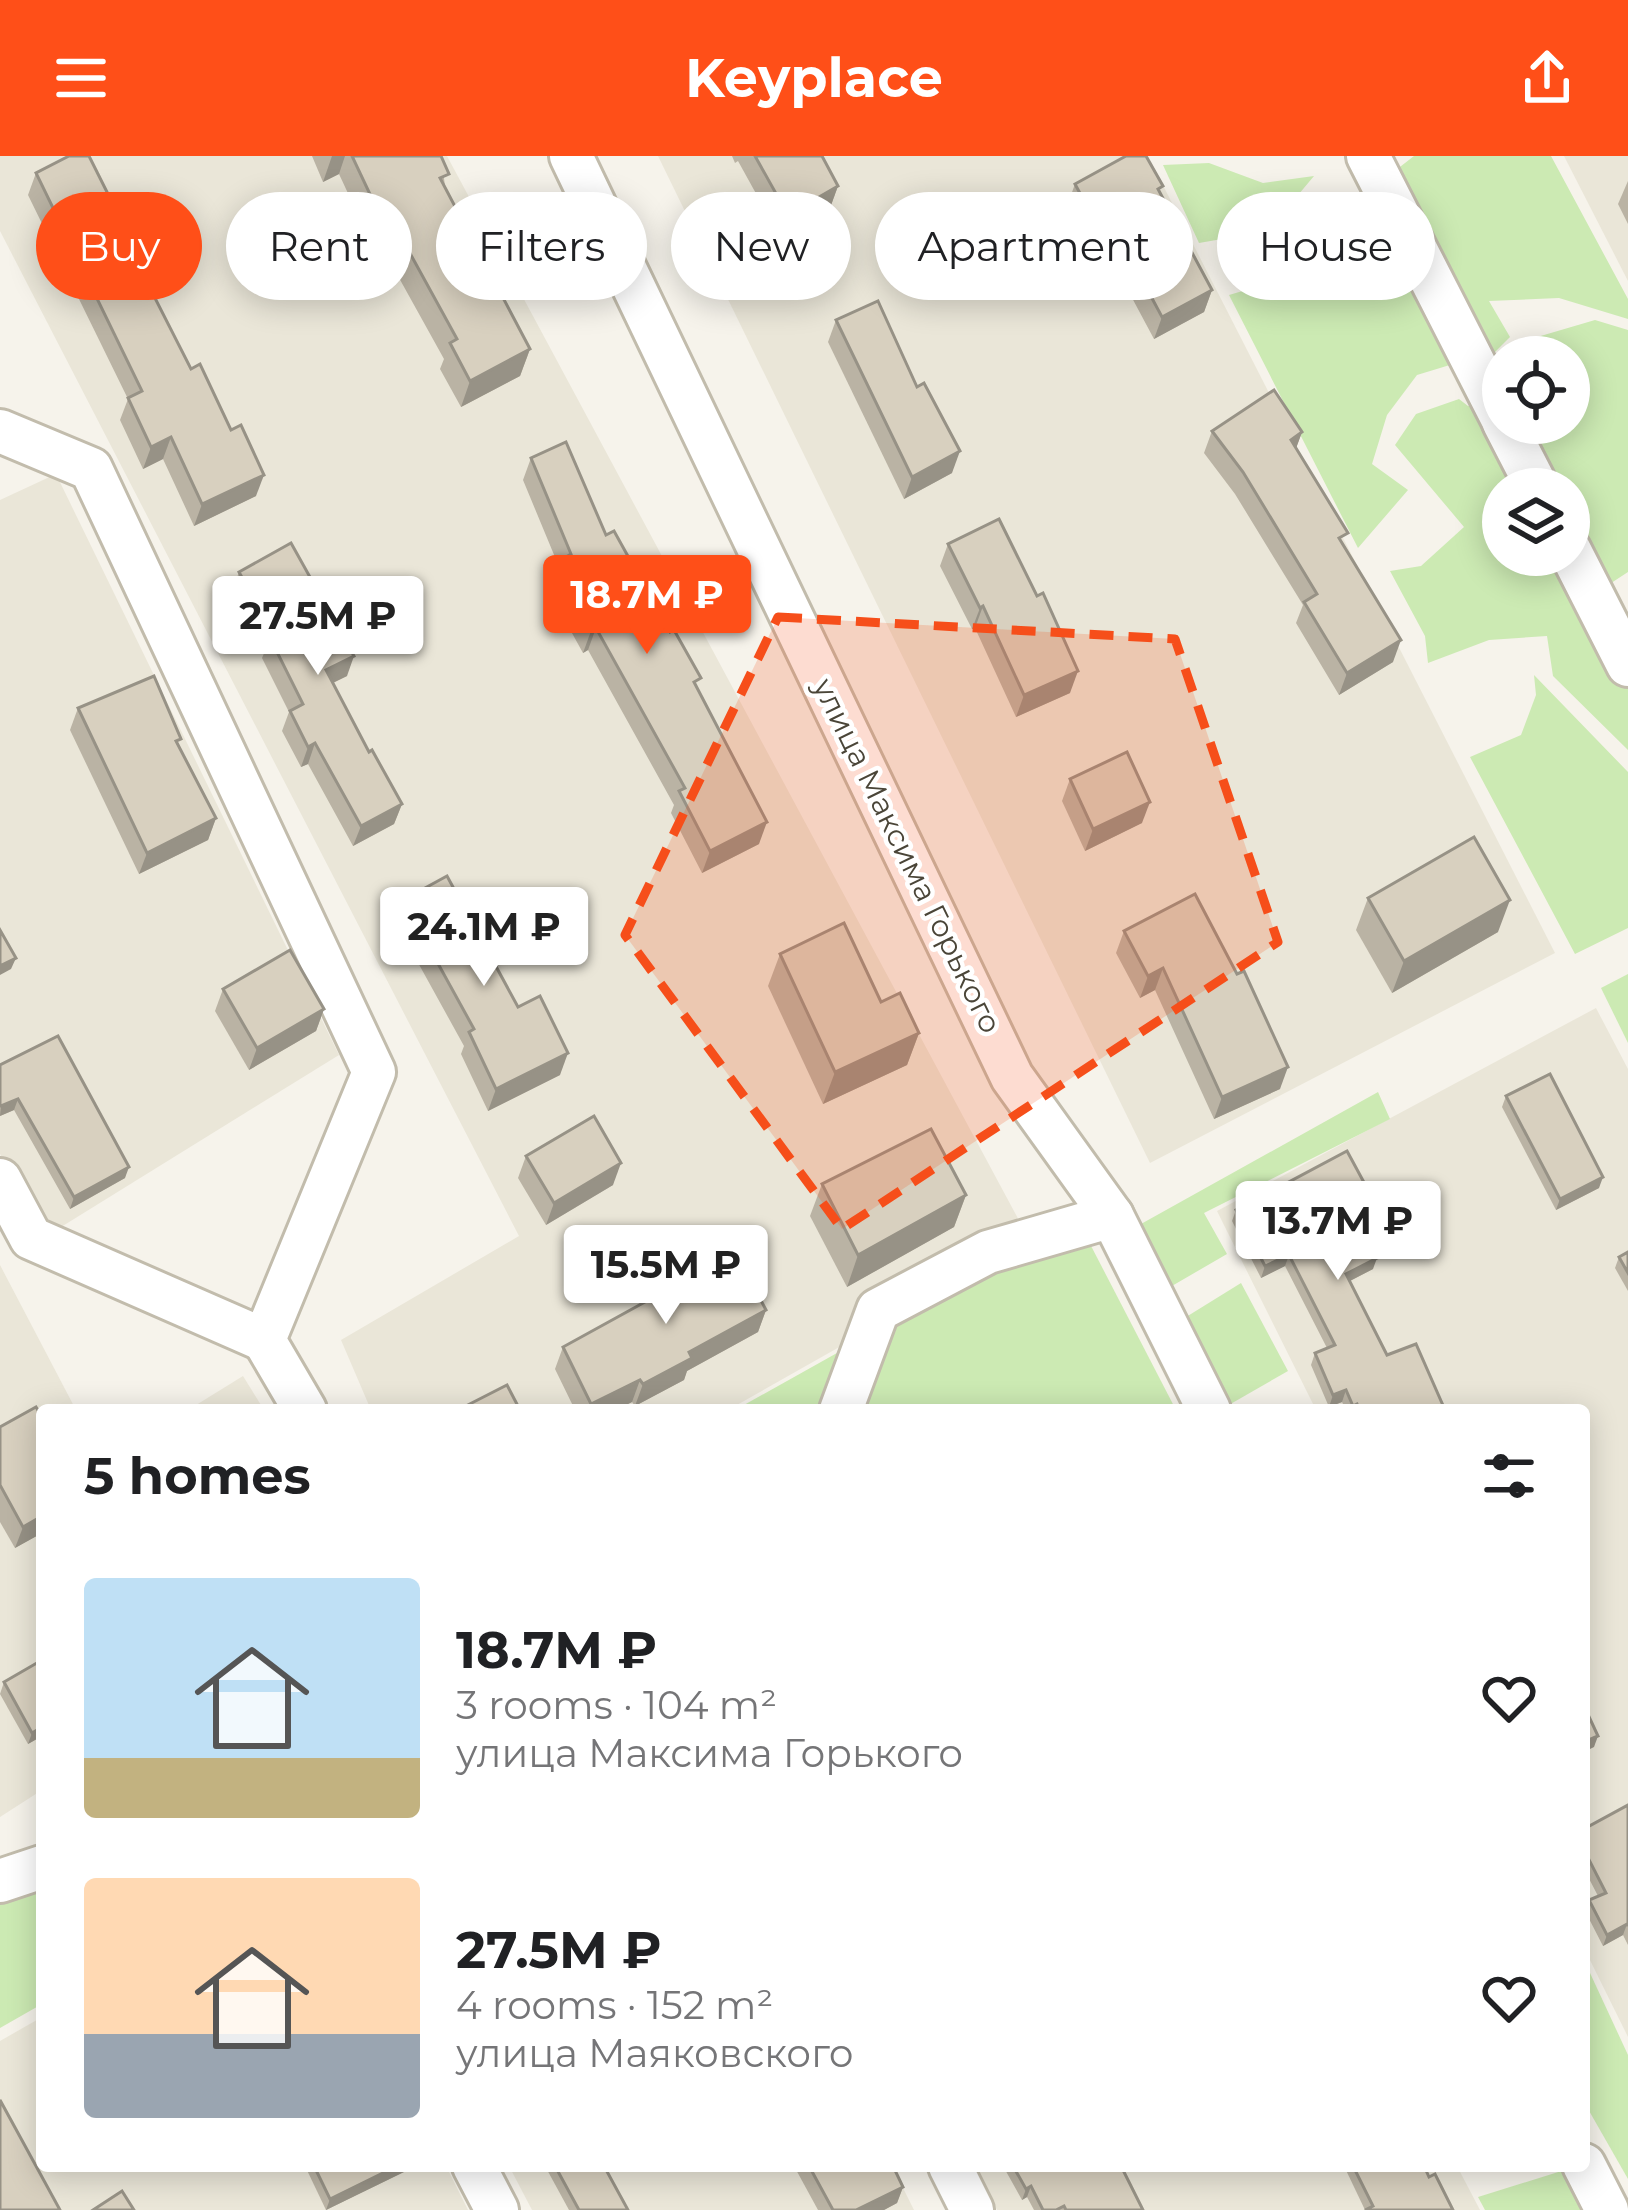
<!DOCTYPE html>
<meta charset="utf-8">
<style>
:root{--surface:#fff;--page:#f6f6f6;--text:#202124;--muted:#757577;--accent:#ff4f18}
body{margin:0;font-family:Montserrat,sans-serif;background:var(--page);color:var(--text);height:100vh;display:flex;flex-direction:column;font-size:45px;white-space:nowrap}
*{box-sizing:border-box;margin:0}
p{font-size:39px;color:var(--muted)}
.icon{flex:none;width:66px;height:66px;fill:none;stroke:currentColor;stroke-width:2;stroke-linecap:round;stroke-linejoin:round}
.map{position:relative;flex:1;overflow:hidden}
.panel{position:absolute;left:36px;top:1248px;width:1554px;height:768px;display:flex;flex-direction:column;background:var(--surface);border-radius:12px;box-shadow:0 6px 30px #0003}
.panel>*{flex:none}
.guide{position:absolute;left:36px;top:36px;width:1557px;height:108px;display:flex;gap:24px}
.buttons{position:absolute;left:1482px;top:180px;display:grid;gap:24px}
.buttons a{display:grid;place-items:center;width:108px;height:108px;border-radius:50%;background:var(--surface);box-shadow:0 6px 30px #0003;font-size:60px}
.price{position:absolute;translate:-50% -102px;padding:0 27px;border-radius:12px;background:#fff;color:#222;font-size:39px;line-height:78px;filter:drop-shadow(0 3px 6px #0008)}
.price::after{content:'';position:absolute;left:50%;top:72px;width:36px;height:27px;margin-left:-18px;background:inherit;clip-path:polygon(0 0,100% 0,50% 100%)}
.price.current{background:var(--accent);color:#fff}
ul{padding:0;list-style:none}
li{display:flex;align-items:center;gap:36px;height:300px;padding:0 48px}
li span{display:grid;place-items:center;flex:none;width:336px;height:240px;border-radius:12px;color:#555}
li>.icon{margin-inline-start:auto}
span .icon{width:144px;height:144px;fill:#fffc;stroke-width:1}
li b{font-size:51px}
h2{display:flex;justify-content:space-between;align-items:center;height:144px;padding:0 48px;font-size:51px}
.tag{padding:0 42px;border-radius:54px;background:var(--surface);box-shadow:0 6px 30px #0003;font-size:42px;line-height:108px}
.tag.current{background:var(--accent);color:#fff}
header{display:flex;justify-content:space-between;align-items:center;height:156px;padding:0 48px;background:var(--accent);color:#fff;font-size:54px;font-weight:700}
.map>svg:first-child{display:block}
.residential{fill:#eae6d8}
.green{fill:#cceab3}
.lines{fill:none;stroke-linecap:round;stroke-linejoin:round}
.minor-casing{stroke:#c2bcac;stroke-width:48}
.minor{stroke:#fff;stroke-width:42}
.wall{fill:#bab3a4}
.shaded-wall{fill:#979286}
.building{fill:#d8d0bf;stroke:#979286;stroke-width:3}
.marked{fill:#f64e1a;fill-opacity:0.2;stroke:#f64e1a;stroke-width:9;stroke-dasharray:24 15;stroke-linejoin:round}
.labels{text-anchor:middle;stroke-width:9;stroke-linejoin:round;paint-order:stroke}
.street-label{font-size:30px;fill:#4a4538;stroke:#fff}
</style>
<header><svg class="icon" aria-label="menu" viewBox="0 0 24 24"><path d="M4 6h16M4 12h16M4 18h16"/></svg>Keyplace<svg class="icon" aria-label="share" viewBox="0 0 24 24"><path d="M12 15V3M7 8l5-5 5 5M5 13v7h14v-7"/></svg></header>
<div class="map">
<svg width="1628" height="2054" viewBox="0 0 1628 2054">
<rect width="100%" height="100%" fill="#f6f3eb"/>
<g class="residential">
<path d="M0,0H447L1022,1070L850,1185L728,1254H371L341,1184L519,1080L0,75Z"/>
<path d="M658,0H1148L1555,797L1150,1007Z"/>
<path d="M1564,0H1628V125Z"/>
<path d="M56,318L339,899L53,1076L21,1037L0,998V344Z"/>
<path d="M1596,852L1628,913V1881L1584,1792V1254H1316L1217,1055Z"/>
<path d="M0,1109L76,1254H42V1634L0,1661Z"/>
<path d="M243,1220L264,1254H188Z"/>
<path d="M42,1861V2010H446L468,2054H0V1885Z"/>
<path d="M509,2010H892L914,2054H532Z"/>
<path d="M975,2010H1457L1480,2054H997Z"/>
</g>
<g class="green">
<path d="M1414,0H1551L1628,143V163L1559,142L1489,145L1510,181L1488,203L1396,14Z"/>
<path d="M1209,7L1263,27L1314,20L1268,75L1199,87L1163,9Z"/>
<path d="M1386,56L1463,205L1417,219L1387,259L1372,308L1408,334L1358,392L1229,139L1256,131L1267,113L1295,98L1319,106L1355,89Z"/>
<path d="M1595,164L1628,174V416L1599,435L1569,377V333H1546L1513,267H1569V201H1536L1527,184Z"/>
<path d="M1459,243L1468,250L1484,246L1528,333H1503V399H1562L1628,529V594L1553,520L1547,480L1489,484L1428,507L1425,480L1390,415L1421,410L1464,371L1395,289L1416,258Z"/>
<path d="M1534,519L1628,616V772L1575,798L1470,601L1521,579L1536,539Z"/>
<path d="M1628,818V887L1601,832Z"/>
<path d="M1378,936L1390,963L1204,1057L1227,1098L1165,1134L1132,1073Z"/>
<path d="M1089,1086L1176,1254H852L885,1166L979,1115Z"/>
<path d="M1241,1127L1288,1215L1220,1254L1178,1166Z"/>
<path d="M837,1197L844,1201L824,1254H735Z"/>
<path d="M42,1727V1848L0,1872V1742Z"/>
<path d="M1584,1804L1628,1899V2023L1584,1946Z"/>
<path d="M1571,2012L1593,2054H1485L1478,2041Z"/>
</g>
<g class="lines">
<g class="minor-casing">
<g id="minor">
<path d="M571,0L1012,921L1112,1060L1209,1254"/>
<path d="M1368,0L1503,264"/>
<path d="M1504,267L1538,333"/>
<path d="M0,275L91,313L374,916L264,1184L305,1254"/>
<path d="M1569,393L1628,509"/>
<path d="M0,1024L31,1082L264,1184"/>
<path d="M841,1254L878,1154L988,1096L1112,1060"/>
<path d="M0,1725L42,1711"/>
<path d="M1584,2009L1607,2054"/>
<path d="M474,2010L497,2054"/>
<path d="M950,2010L972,2054"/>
</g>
</g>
<use href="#minor" class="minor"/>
</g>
<g class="wall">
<path d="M312,0H441L445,30L530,193L520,220L461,251L440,213L444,203L373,75L367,78L339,18L323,26Z"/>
<path d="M732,0H822L838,30L830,52L780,81L738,5L735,7Z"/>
<path d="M36,17L128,89L256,340L194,370L163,303L143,313L120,264L128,243L28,39Z"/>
<path d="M1628,25V68L1618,48Z"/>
<path d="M1075,28L1212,134L1204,156L1154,183L1100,82L1088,88L1067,50Z"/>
<path d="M836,164L952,317L904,343L828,186Z"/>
<path d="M1212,275L1302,276L1296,292L1343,389L1393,506L1339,539L1296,467L1303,449L1235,338L1204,297Z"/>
<path d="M531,302L606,379L697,532L759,688L702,717L671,657L674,649L588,494L583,497L546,430L554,408L557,406L523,324Z"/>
<path d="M948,388L1070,537L1016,561L975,472L972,473L940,410Z"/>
<path d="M239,416L347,520L333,527L369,596L402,648L394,668L353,690L308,608L301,611L282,575L289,556L262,502L265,495L232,436Z"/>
<path d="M78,552L179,590L216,662L208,684L139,718L70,574Z"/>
<path d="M1070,623L1142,667L1085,695L1062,645Z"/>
<path d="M1195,738L1280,933L1214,963L1155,834L1140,842L1116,797L1124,775Z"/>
<path d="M1368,742L1498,776L1392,837L1356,774Z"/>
<path d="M403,744L518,851L560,919L488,955L461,898L464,890L395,765Z"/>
<path d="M780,798L881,846L919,877L907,909L823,948L768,830Z"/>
<path d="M223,833L324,853L316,875L249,914L215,855Z"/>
<path d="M0,909L125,1022L70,1053L14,954L0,960Z"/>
<path d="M1506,940L1599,1032L1556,1054L1502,951Z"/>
<path d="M526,1000L613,1029L546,1069L518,1022Z"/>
<path d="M822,1028L966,1039L954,1071L847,1131L810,1060Z"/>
<path d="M1374,1045L1370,1056L1357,1063L1373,1113L1350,1125L1387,1199L1445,1254H1346L1342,1246L1329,1251L1311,1209L1315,1197L1327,1192L1285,1110L1261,1122L1232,1065L1236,1054Z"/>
<path d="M1628,1096V1135L1615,1112L1619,1101Z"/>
<path d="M687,1109L766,1154L758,1176L687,1215L684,1224L635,1250L632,1246L616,1254H575L555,1213L563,1191L681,1126Z"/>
<path d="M0,1271L42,1377L15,1392L0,1366Z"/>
<path d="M4,1526L42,1580L28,1588L0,1538Z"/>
<path d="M1628,1649V1789L1623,1779L1603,1790L1585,1755L1589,1744L1598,1740L1584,1713V1673Z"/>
<path d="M305,2010H408L406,2015L326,2054Z"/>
<path d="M545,2010H604L628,2054H569Z"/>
<path d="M794,2010H893L903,2031L897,2047L884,2054H818Z"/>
<path d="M1003,2010H1121L1143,2054H1034L1027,2041L1022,2044Z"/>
<path d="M1344,2010H1424L1429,2021L1365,2054Z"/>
</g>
<g class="shaded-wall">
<path d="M332,0H345L339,18L323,26Z"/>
<path d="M838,30L830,52L780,81L788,59Z"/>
<path d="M383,48L373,75L367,78L376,51Z"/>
<path d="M1108,60L1100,82L1088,88L1096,67Z"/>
<path d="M1212,134L1204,156L1154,183L1162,161Z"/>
<path d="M530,193L520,220L461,251L470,225Z"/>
<path d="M1302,276L1294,298L1291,284Z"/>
<path d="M171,281L163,303L143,313L151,291Z"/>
<path d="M960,295L952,317L904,343L912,321Z"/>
<path d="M264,319L256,340L194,370L202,348Z"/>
<path d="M983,450L975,472L972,473L980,452Z"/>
<path d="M596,472L588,494L583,497L591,475Z"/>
<path d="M1401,484L1393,506L1339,539L1347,517Z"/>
<path d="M354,500L347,520L318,534L326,514Z"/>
<path d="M1078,515L1070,537L1016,561L1024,539Z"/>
<path d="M315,587L308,608L301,611L308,591Z"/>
<path d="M1150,646L1142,667L1085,695L1093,673Z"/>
<path d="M402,648L394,668L353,690L361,670Z"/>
<path d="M216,662L208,684L139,718L147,697Z"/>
<path d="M767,666L759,688L702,717L710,695Z"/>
<path d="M1510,744L1498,776L1392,837L1404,805Z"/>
<path d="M16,802L11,813L0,819V810Z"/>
<path d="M1163,812L1155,834L1140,842L1148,820Z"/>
<path d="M324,853L316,875L249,914L257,892Z"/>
<path d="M919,877L907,909L823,948L835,916Z"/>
<path d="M568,897L560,919L488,955L496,933Z"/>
<path d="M1288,911L1280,933L1214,963L1222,941Z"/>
<path d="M18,943L14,954L0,960L1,950Z"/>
<path d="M621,1007L613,1029L546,1069L554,1047Z"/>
<path d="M129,1011L125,1022L70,1053L74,1041Z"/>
<path d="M1603,1021L1599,1032L1556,1054L1560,1043Z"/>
<path d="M966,1039L954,1071L847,1131L858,1099Z"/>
<path d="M1374,1045L1370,1056L1349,1067L1353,1056Z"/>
<path d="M1289,1099L1285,1110L1261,1122L1265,1110Z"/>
<path d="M1377,1102L1373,1113L1342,1129L1346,1118Z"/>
<path d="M766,1154L758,1176L687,1215L684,1224L635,1250L643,1228L689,1196Z"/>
<path d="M640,1224L632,1246L616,1254H589L591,1248Z"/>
<path d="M1346,1234L1342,1246L1329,1251L1333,1239Z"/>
<path d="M42,1360V1377L15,1392L23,1371Z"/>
<path d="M42,1571V1580L28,1588L32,1577Z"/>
<path d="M1598,1580L1594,1591L1584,1596V1586Z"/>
<path d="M1627,1768L1623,1779L1603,1790L1607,1779Z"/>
<path d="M397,2010H408L406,2015L326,2054L330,2043Z"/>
<path d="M1031,2030L1027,2041L1022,2044L1026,2033Z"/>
<path d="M903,2031L897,2047L884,2054H856Z"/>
</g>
<g class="building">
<path d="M69,0H89L130,82L126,85L191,213L200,208L231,274L241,269L264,319L202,348L171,281L151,291L128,242L142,235L36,17Z"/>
<path d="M352,0H441L449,18L440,22L530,193L470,225L450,187L457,183L383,48L376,51Z"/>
<path d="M755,0H822L838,30L788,59Z"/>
<path d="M1126,0H1146L1163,30L1158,33L1212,134L1162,161L1108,60L1096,67L1075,28Z"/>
<path d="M878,145L917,231L924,227L960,295L912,321L836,164Z"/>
<path d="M1274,234L1302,276L1291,284L1348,377L1339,382L1401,484L1347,517L1304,446L1317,438L1243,316L1212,275Z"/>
<path d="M566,286L606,379L614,375L670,476L674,474L701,522L694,526L767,666L710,695L679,635L685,632L596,472L591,475L554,408L571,398L531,302Z"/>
<path d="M999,363L1037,440L1043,437L1078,515L1024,539L983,450L980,452L948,388Z"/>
<path d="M291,387L354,500L326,514L369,596L372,594L402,648L361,670L315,587L308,591L290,555L303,548L270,482L274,479L239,416Z"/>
<path d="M154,520L181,583L176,585L216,662L147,697L78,552Z"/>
<path d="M1127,596L1150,646L1093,673L1070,623Z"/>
<path d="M1474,681L1510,744L1404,805L1368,742Z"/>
<path d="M447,720L518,851L540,840L568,897L496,933L469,876L474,873L403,744Z"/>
<path d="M1195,738L1237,818L1244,815L1288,911L1222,941L1163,812L1148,820L1124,775Z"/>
<path d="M844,767L881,846L900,837L919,877L835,916L780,798Z"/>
<path d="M0,774L16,802L0,810Z"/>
<path d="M290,794L324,853L257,892L223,833Z"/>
<path d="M58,880L129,1011L74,1041L18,943L1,950L0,949V909Z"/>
<path d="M1550,918L1603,1021L1560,1043L1506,940Z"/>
<path d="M594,960L621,1007L554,1047L526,1000Z"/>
<path d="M931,973L966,1039L858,1099L822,1028Z"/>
<path d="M1347,995L1374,1045L1353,1056L1377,1102L1346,1118L1387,1199L1416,1188L1445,1254H1360L1357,1248L1353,1250L1346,1234L1333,1239L1315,1197L1335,1189L1289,1099L1265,1110L1236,1054Z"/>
<path d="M730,1086L766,1154L689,1196L692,1202L643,1228L640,1224L591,1248L563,1191L692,1120L687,1109Z"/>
<path d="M1628,1096V1117L1619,1101Z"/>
<path d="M507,1229L520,1254H458Z"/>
<path d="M36,1251L42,1261V1360L23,1371L0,1329V1271Z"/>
<path d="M42,1504V1571L32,1577L4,1526Z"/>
<path d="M1584,1550L1598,1580L1584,1586Z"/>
<path d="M1628,1649V1770L1627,1768L1607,1779L1589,1744L1606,1737L1584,1694V1673Z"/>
<path d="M0,1944L60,2054H0Z"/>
<path d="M314,2010H397L330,2043Z"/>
<path d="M555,2010H604L628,2054H579Z"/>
<path d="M809,2010H893L903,2031L856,2054H833Z"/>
<path d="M1013,2010H1121L1143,2054H1066L1064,2050L1056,2054H1043L1031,2030L1026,2033Z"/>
<path d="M1353,2010H1424L1429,2021L1435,2018L1453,2054H1365L1373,2050Z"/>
<path d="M122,2035L134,2054H93Z"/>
</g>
<path class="marked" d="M778,461L1175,483L1278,786L842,1073L625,779Z"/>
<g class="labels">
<g class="street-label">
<text transform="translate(907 700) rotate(64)" y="10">улица Максима Горького</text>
</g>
</g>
</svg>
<div class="buttons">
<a><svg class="icon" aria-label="locate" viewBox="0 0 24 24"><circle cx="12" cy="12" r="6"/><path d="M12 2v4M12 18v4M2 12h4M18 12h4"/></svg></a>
<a><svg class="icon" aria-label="layers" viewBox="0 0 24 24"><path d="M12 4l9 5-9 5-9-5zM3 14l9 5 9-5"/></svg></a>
</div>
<b class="price current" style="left:647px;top:501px">18.7M ₽</b>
<b class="price" style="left:318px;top:522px">27.5M ₽</b>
<b class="price" style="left:484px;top:833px">24.1M ₽</b>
<b class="price" style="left:1338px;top:1127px">13.7M ₽</b>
<b class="price" style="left:666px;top:1171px">15.5M ₽</b>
<div class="guide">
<a class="tag current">Buy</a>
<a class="tag">Rent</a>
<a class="tag">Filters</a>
<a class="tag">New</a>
<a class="tag">Apartment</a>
<a class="tag">House</a>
</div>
<section class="panel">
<h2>5 homes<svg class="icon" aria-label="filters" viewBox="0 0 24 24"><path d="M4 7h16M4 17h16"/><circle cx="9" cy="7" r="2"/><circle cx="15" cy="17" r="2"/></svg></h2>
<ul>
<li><span style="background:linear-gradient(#bfe0f5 75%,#c2b280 0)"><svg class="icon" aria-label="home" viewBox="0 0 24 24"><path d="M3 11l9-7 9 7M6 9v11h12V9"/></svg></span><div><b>18.7M ₽</b><p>3 rooms · 104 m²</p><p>улица Максима Горького</p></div><svg class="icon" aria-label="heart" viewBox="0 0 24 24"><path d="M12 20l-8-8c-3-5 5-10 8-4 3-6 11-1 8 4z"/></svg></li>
<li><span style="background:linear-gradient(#ffd9b3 65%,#9aa5b1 0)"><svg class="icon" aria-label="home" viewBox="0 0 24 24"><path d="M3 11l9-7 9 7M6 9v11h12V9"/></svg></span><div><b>27.5M ₽</b><p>4 rooms · 152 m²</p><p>улица Маяковского</p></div><svg class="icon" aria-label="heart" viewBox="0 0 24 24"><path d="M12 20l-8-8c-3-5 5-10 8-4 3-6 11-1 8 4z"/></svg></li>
</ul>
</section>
</div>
